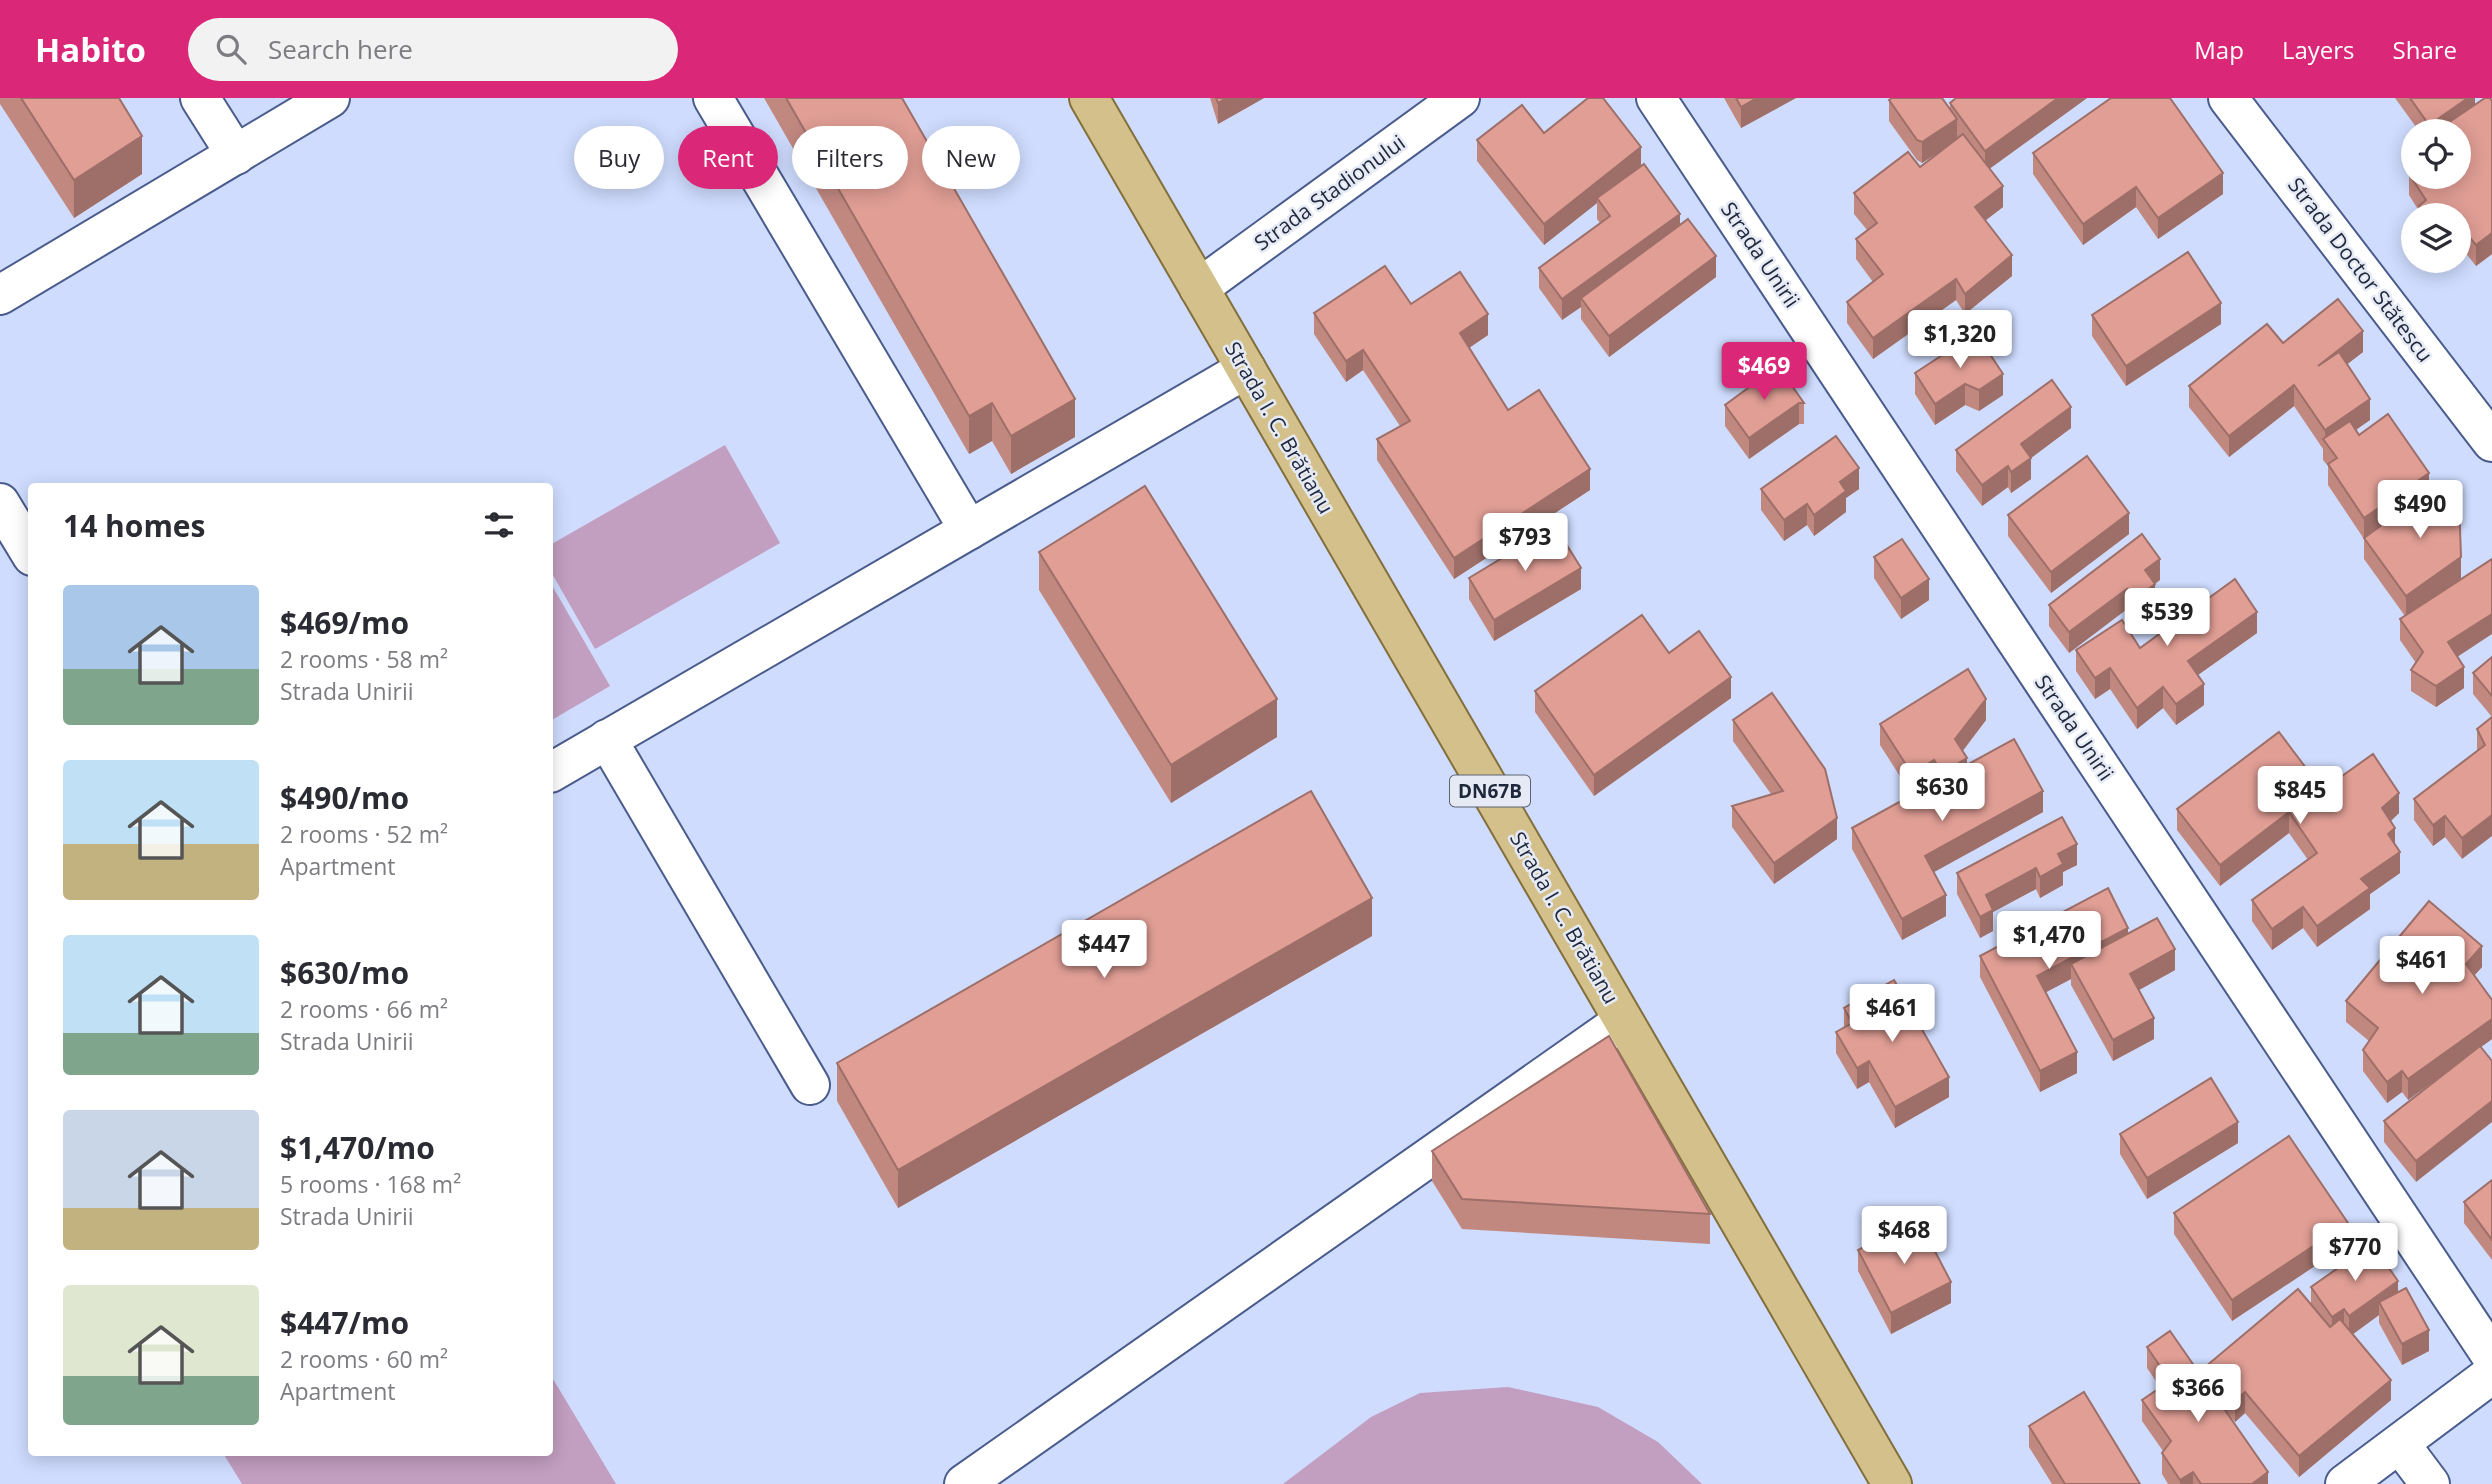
<!DOCTYPE html>
<meta charset="utf-8">
<style>
:root{--surface:#fff;--page:#f2f2f3;--text:#2b2b33;--muted:#7c7c81;--accent:#db2777}
body{margin:0;font-family:"Open Sans",sans-serif;background:var(--page);color:var(--text);height:100vh;display:flex;flex-direction:column;font-size:26px;white-space:nowrap}
*{box-sizing:border-box;margin:0}
p{font-size:23px;color:var(--muted)}
.icon{flex:none;width:38px;height:38px;fill:none;stroke:currentColor;stroke-width:2;stroke-linecap:round;stroke-linejoin:round}
.map{position:relative;flex:1;overflow:hidden}
.panel{position:absolute;left:28px;top:385px;width:525px;height:973px;display:flex;flex-direction:column;background:var(--surface);border-radius:7px;box-shadow:0 4px 18px #0003}
.panel>*{flex:none}
.banner{position:absolute;left:574px;top:28px;width:665px;height:63px;display:flex;gap:14px}
.controls{position:absolute;left:2401px;top:21px;display:grid;gap:14px}
.controls a{display:grid;place-items:center;width:70px;height:70px;border-radius:50%;background:var(--surface);box-shadow:0 4px 18px #0003;font-size:35px}
.price{position:absolute;translate:-50% -60px;padding:0 16px;border-radius:7px;background:#fff;color:#222;font-size:23px;line-height:46px;filter:drop-shadow(0 2px 4px #0008)}
.price::after{content:'';position:absolute;left:50%;top:42px;width:21px;height:16px;margin-left:-10px;background:inherit;clip-path:polygon(0 0,100% 0,50% 100%)}
.price.on{background:var(--accent);color:#fff}
ul{padding:0;list-style:none}
li{display:flex;align-items:center;gap:21px;height:175px;padding:0 35px}
li span{display:grid;place-items:center;flex:none;width:196px;height:140px;border-radius:7px;color:#555}
li>.icon{margin-inline-start:auto}
span .icon{width:84px;height:84px;fill:#fffc;stroke-width:1}
li b{font-size:30px}
h2{display:flex;justify-content:space-between;align-items:center;height:84px;padding:0 35px;font-size:30px}
.chip{padding:0 24px;border-radius:32px;background:var(--surface);box-shadow:0 4px 18px #0003;font-size:24px;line-height:63px}
.chip.on{background:var(--accent);color:#fff}
header{display:flex;align-items:center;gap:42px;box-sizing:border-box;height:98px;padding:0 35px;background:var(--accent);color:#fff}
header strong{font-size:33px}
nav{display:flex;gap:38px;margin-inline-start:auto;font-size:24px}
.search{width:490px;height:63px;background:var(--page);display:flex;align-items:center;gap:18px;box-sizing:border-box;padding:0 24px;border-radius:38px;color:var(--muted);font-size:26px}
.map>svg:first-child{display:block}
.green{fill:#c29ec0}
.lines{fill:none;stroke-linecap:round;stroke-linejoin:round}
.street-casing{stroke:#4a5c8c;stroke-width:42}
.secondary-casing{stroke:#4a5c8c;stroke-width:42}
.primary-casing{stroke:#826f3c;stroke-width:42}
.street{stroke:#fff;stroke-width:38}
.secondary{stroke:#fff;stroke-width:38}
.primary{stroke:#d4c08b;stroke-width:38}
.wall{fill:#c18880}
.shaded-wall{fill:#9d6f68}
.building{fill:#e09e95;stroke:#9d6f68;stroke-width:2}
.labels{text-anchor:middle;stroke-width:5;stroke-linejoin:round;paint-order:stroke}
.shield{fill:#e5eaf5;stroke:#5a6273;stroke-width:2}
.shield-label{font-size:19px;font-weight:bold;fill:#1f273b}
.street-label{font-size:21px;fill:#1f273b;stroke:#e5eaf5}
</style>
<header>
<strong>Habito</strong>
<div class="search"><svg class="icon" aria-label="search" viewBox="0 0 24 24"><circle cx="10" cy="10" r="6"/><path d="M15 15l6 6"/></svg>Search here</div>
<nav><a>Map</a><a>Layers</a><a>Share</a></nav>
</header>
<div class="map">
<svg width="2492" height="1386" viewBox="0 0 2492 1386">
<rect width="100%" height="100%" fill="#cfdcfe"/>
<g class="green">
<path d="M725,347L780,445L595,551L550,472V447Z"/>
<path d="M550,484L610,588L550,623Z"/>
<path d="M550,1276L616,1386H242L223,1355L550,1354Z"/>
<path d="M1508,1289L1598,1309L1658,1344L1702,1386H1283L1371,1319L1420,1295Z"/>
</g>
<g class="lines">
<g class="street-casing">
<g id="street">
<path d="M200,0L236,57"/>
<path d="M713,0L969,432"/>
<path d="M1656,0L2492,1259"/>
<path d="M2228,0L2492,344"/>
<path d="M1199,190L1460,0"/>
<path d="M0,197L330,0"/>
<path d="M0,405L32,458"/>
<path d="M607,641L810,987"/>
<path d="M550,675L1246,271"/>
<path d="M2400,1346L2430,1386"/>
<path d="M2345,1386L2492,1276"/>
</g>
</g>
<g class="secondary-casing">
<path id="secondary" d="M964,1386L1623,923"/>
</g>
<g class="primary-casing">
<path id="primary" d="M1089,0L1892,1386"/>
</g>
<use href="#street" class="street"/>
<use href="#secondary" class="secondary"/>
<use href="#primary" class="primary"/>
</g>
<g class="wall">
<path d="M0,0H119L142,76L74,120L0,6Z"/>
<path d="M764,0H902L1075,339L1011,376L992,343L969,356Z"/>
<path d="M1210,0H1264L1218,26Z"/>
<path d="M1724,0H1796L1741,30Z"/>
<path d="M1956,0H2087L1989,71L2003,109L1985,123L2012,178L1965,216L1956,202L1873,261L1847,225V204L1873,184L1856,161V141L1867,132L1854,116V95L1920,69L1939,54L1922,65L1917,62L1889,23V2L1950,12V5Z"/>
<path d="M2395,0H2475V7L2492,3V156L2476,168L2464,153L2459,117H2419V113L2409,97V76L2459,79V33H2419Z"/>
<path d="M1544,35L1641,67L1716,179L1609,259L1581,221V209L1562,222L1539,190V170L1600,125L1597,121V105L1544,147L1477,63V42Z"/>
<path d="M2033,55L2223,96L2158,141L2136,109L2083,147L2033,76Z"/>
<path d="M1411,206L1488,237L1469,250L1508,312L1590,392L1454,481L1377,362V341L1400,328L1363,272L1346,284L1314,236V215Z"/>
<path d="M2092,217L2221,226L2126,288L2092,238Z"/>
<path d="M1976,235L2003,297L1979,313L1965,307L1935,327L1915,296V275Z"/>
<path d="M2283,245L2363,254L2347,266L2370,322L2356,332L2359,337L2429,393L2461,480L2448,490L2458,559L2464,590L2436,609L2411,593V572L2416,565L2400,542V521L2405,518L2364,461V441L2328,387V368L2323,362V351L2294,308L2229,359L2189,309V288Z"/>
<path d="M1804,305V326H1799L1749,361L1725,328V307Z"/>
<path d="M2071,330L2031,360V381L2011,395L2008,389L1982,408L1956,373V352Z"/>
<path d="M1761,391H1859L1846,400V414L1814,438L1807,427L1784,443L1761,412Z"/>
<path d="M2008,417L2129,436L2051,495L2008,438Z"/>
<path d="M1039,454L1277,639L1171,705L1039,492Z"/>
<path d="M1874,459L1929,502L1901,521L1874,480Z"/>
<path d="M1469,480L1581,491L1494,543L1469,501Z"/>
<path d="M2160,482L2155,486V506L2135,522L2127,511L2069,555L2049,528V507Z"/>
<path d="M2257,535L2198,577L2204,607L2176,627L2163,610L2137,631L2110,591L2095,601L2076,573V552L2140,550Z"/>
<path d="M1669,555L1731,600L1594,698L1535,614V593Z"/>
<path d="M2492,559V619L2473,596V575Z"/>
<path d="M2492,619L2462,761L2445,739L2433,748L2414,722V701L2477,653V631Z"/>
<path d="M1733,622L1837,741L1774,786L1732,729V708L1771,696L1733,643Z"/>
<path d="M1986,622L1963,653L1967,667L2043,714L1934,774L1946,818L1902,842L1852,751V730L1935,684L1934,683L1912,697L1880,647V626Z"/>
<path d="M2321,692L2399,715L2391,723L2400,775L2370,796V811L2317,849L2303,830L2272,852L2252,823V802L2308,762L2289,735L2220,788L2177,732V711Z"/>
<path d="M2077,767L2063,774V787L2040,800L2036,791L1993,814V833L1980,840L1957,796V775Z"/>
<path d="M2128,835L2175,872L2139,892L2154,941L2113,963L2071,887V881L2046,894L2077,975L2040,994L1980,879V858Z"/>
<path d="M1372,838L898,1110L837,1003V965Z"/>
<path d="M2482,869L2474,877L2492,941L2481,949L2416,1084L2384,1044V1023L2439,979L2408,1002L2402,994L2387,1005L2363,973V952L2369,943L2346,924V903Z"/>
<path d="M1844,910L1949,999L1895,1030L1869,984L1857,991L1836,955V934L1844,930Z"/>
<path d="M2120,1036L2238,1045L2147,1101L2120,1056Z"/>
<path d="M1432,1053L1710,1116V1146L1462,1131L1432,1083Z"/>
<path d="M2492,1082V1162L2464,1125V1104Z"/>
<path d="M2174,1115L2348,1146L2232,1223L2174,1136Z"/>
<path d="M1858,1152L1951,1205L1891,1236L1858,1173Z"/>
<path d="M2311,1189L2398,1194L2429,1253L2402,1267L2379,1225V1217L2353,1236L2391,1302L2299,1379L2245,1315L2235,1324L2227,1315L2268,1386H2168L2162,1376V1355L2163,1353L2142,1323V1302L2160,1289L2147,1270V1249L2205,1284V1269L2311,1207Z"/>
<path d="M2029,1328L2140,1386H2052L2029,1349Z"/>
</g>
<g class="shaded-wall">
<path d="M1226,0H1264L1218,26V5Z"/>
<path d="M1757,0H1796L1741,30V9Z"/>
<path d="M2058,0H2087L1985,74V53Z"/>
<path d="M2468,0H2475V16L2450,33H2429V27Z"/>
<path d="M1957,21V42L1922,65V44Z"/>
<path d="M142,38V76L74,120V82Z"/>
<path d="M1641,49V70L1597,100V105L1544,147V126Z"/>
<path d="M2223,75V96L2158,141V120Z"/>
<path d="M2003,88V109L1975,130V109Z"/>
<path d="M2136,89V109L2083,147V126Z"/>
<path d="M1680,116V137L1581,200V209L1562,222V201Z"/>
<path d="M2464,132V153L2459,158V137Z"/>
<path d="M2492,135V156L2476,168V147Z"/>
<path d="M2012,157V178L1965,216V196Z"/>
<path d="M1716,158V179L1609,259V238Z"/>
<path d="M1956,181V202L1873,261V240Z"/>
<path d="M2221,205V226L2126,288V268Z"/>
<path d="M1488,216V237L1460,256V235Z"/>
<path d="M2363,233V254L2318,289V268Z"/>
<path d="M1363,252V272L1346,284V263Z"/>
<path d="M2003,276V297L1979,313V292Z"/>
<path d="M1965,286V307L1935,327V306Z"/>
<path d="M2294,287V308L2229,359V338Z"/>
<path d="M1075,301V339L1011,376V338Z"/>
<path d="M2370,301V322L2329,350L2325,344V332Z"/>
<path d="M992,305V343L969,356V318Z"/>
<path d="M1799,305V326L1749,361V340Z"/>
<path d="M2071,309V330L2031,360V381L2011,395V374L2021,346Z"/>
<path d="M2008,368V389L1982,408V387Z"/>
<path d="M1859,370V391L1846,400V414L1814,438V417L1840,384Z"/>
<path d="M1590,371V392L1454,481V460Z"/>
<path d="M2429,375V396L2364,441V420Z"/>
<path d="M1807,406V427L1784,443V422Z"/>
<path d="M2129,415V436L2051,495V474Z"/>
<path d="M2461,459V480L2406,519V498Z"/>
<path d="M2160,461V482L2146,492L2155,486V506L2135,522V501L2145,472Z"/>
<path d="M1581,470V491L1494,543V522Z"/>
<path d="M1929,481V502L1901,521V500Z"/>
<path d="M2127,491V511L2069,555V534Z"/>
<path d="M2257,514V535L2188,584V563Z"/>
<path d="M2492,516V536L2448,565V544Z"/>
<path d="M2464,569V590L2436,609V588Z"/>
<path d="M2110,570V591L2095,601V580Z"/>
<path d="M1731,579V600L1594,698V677Z"/>
<path d="M2204,586V607L2176,627V606Z"/>
<path d="M2163,589V610L2137,631V610Z"/>
<path d="M1277,601V639L1171,705V667Z"/>
<path d="M1986,601V622L1955,662V641Z"/>
<path d="M1967,660V681L1942,696V675Z"/>
<path d="M1934,662V683L1912,697V676Z"/>
<path d="M2043,693V714L1925,779V758Z"/>
<path d="M2399,695V715L2382,731V710Z"/>
<path d="M2289,714V735L2220,788V767Z"/>
<path d="M2492,717V738L2462,761V740Z"/>
<path d="M2445,718V739L2433,748V727Z"/>
<path d="M1837,720V741L1774,786V765Z"/>
<path d="M2395,730V751L2388,736Z"/>
<path d="M2077,746V767L2063,774V787L2040,800V779L2058,756Z"/>
<path d="M2400,754V775L2370,796V811L2317,849V828L2361,781Z"/>
<path d="M2036,770V791L1993,814V833L1980,840V819L1986,797Z"/>
<path d="M1946,797V818L1902,842V821Z"/>
<path d="M1372,800V838L898,1110V1072Z"/>
<path d="M2303,809V830L2272,852V831Z"/>
<path d="M2128,830V851L2071,866V881L2037,899V878Z"/>
<path d="M2482,848V869L2466,887V866Z"/>
<path d="M2175,851V872L2130,897V876Z"/>
<path d="M2154,920V941L2113,963V942Z"/>
<path d="M2492,921V941L2408,1002V981Z"/>
<path d="M2077,954V975L2040,994V973Z"/>
<path d="M1869,963V984L1857,991V970Z"/>
<path d="M2402,973V994L2387,1005V984Z"/>
<path d="M1949,979V999L1895,1030V1009Z"/>
<path d="M2492,1003V1024L2416,1084V1063Z"/>
<path d="M2238,1024V1045L2147,1101V1080Z"/>
<path d="M2348,1125V1146L2232,1223V1202Z"/>
<path d="M2398,1183V1204H2379V1217L2349,1239V1218Z"/>
<path d="M1951,1184V1205L1891,1236V1215Z"/>
<path d="M2344,1211V1231L2332,1240V1219Z"/>
<path d="M2429,1232V1253L2402,1267V1246Z"/>
<path d="M2391,1282V1302L2299,1379V1358Z"/>
<path d="M2245,1294V1315L2235,1324V1303Z"/>
<path d="M2193,1374V1386H2180V1382Z"/>
<path d="M2268,1374V1386H2252Z"/>
</g>
<g class="building">
<path d="M21,0H119L142,38L74,82Z"/>
<path d="M786,0H902L1075,301L1011,338L992,305L969,318Z"/>
<path d="M1216,0H1226L1218,5Z"/>
<path d="M1588,0H1603L1641,49L1544,126L1477,42L1522,7L1544,35Z"/>
<path d="M1736,0H1757L1741,9Z"/>
<path d="M1892,0H1942L1957,21L1922,44L1917,42L1889,2Z"/>
<path d="M1956,0H2058L1985,53L1950,5Z"/>
<path d="M2111,0H2170L2223,75L2158,120L2136,89L2083,126L2033,55Z"/>
<path d="M2410,0H2468L2429,27Z"/>
<path d="M2485,0H2490L2492,3V135L2476,147L2464,132L2459,137V117H2426L2419,108L2426,102L2409,76L2413,73V79H2459V33H2436Z"/>
<path d="M1963,36L2003,88L1975,109L2012,157L1965,196L1956,181L1873,240L1847,204L1883,176L1856,141L1877,125L1854,95L1908,54L1920,69Z"/>
<path d="M1644,66L1680,116L1562,201L1539,170L1610,118L1597,100Z"/>
<path d="M1688,121L1716,158L1609,238L1581,200Z"/>
<path d="M2188,154L2221,205L2126,268L2092,217Z"/>
<path d="M1385,168L1411,206L1460,174L1488,216L1460,235L1508,312L1539,292L1590,371L1454,460L1377,341L1410,323L1363,252L1346,263L1314,215Z"/>
<path d="M2338,201L2363,233L2318,268L2339,254L2370,301L2325,332L2294,287L2229,338L2189,288L2267,226L2283,245Z"/>
<path d="M1976,235L2003,276L1979,292L1965,286L1935,306L1915,275Z"/>
<path d="M1778,268L1804,305H1799L1749,340L1725,307Z"/>
<path d="M2052,282L2071,309L2021,346L2031,360L2011,374L2008,368L1982,387L1956,352Z"/>
<path d="M2388,316L2429,375L2364,420L2328,366L2337,360L2323,341L2350,323L2359,337Z"/>
<path d="M1836,338L1859,370L1840,384L1846,393L1814,417L1807,406L1784,422L1761,391Z"/>
<path d="M2087,358L2129,415L2051,474L2008,417Z"/>
<path d="M1145,388L1277,601L1171,667L1039,454Z"/>
<path d="M2436,388L2459,403L2461,459L2406,498L2364,440Z"/>
<path d="M1555,428L1581,470L1494,522L1469,480Z"/>
<path d="M2142,436L2160,461L2145,472L2155,486L2135,501L2127,491L2069,534L2049,507Z"/>
<path d="M1902,441L1929,481L1901,500L1874,459Z"/>
<path d="M2492,461V516L2448,544L2464,569L2436,588L2411,572L2423,554L2400,521Z"/>
<path d="M2235,481L2257,514L2188,563L2204,586L2176,606L2163,589L2137,610L2110,570L2095,580L2076,552L2122,522L2140,550Z"/>
<path d="M1642,517L1669,555L1699,533L1731,579L1594,677L1535,593Z"/>
<path d="M2492,559V598L2473,575Z"/>
<path d="M1968,571L1986,601L1955,641L1967,660L1942,675L1934,662L1912,676L1880,626Z"/>
<path d="M1772,595L1825,671L1837,720L1774,765L1732,708L1783,693L1733,622Z"/>
<path d="M2492,619V717L2462,740L2445,718L2433,727L2414,701L2485,647L2477,631Z"/>
<path d="M2279,634L2321,690L2311,700L2373,656L2399,695L2382,710L2395,730L2388,736L2400,754L2361,781L2370,790L2317,828L2303,809L2272,831L2252,802L2317,755L2289,714L2220,767L2177,711Z"/>
<path d="M2014,641L2043,693L1925,758L1946,797L1902,821L1852,730Z"/>
<path d="M1311,693L1372,800L898,1072L837,965Z"/>
<path d="M2062,719L2077,746L2058,756L2063,766L2040,779L2036,770L1986,797L1993,812L1980,819L1957,775Z"/>
<path d="M2108,790L2128,830L2037,878L2077,954L2040,973L1980,858Z"/>
<path d="M2429,803L2482,848L2466,866L2492,902V921L2408,981L2402,973L2387,984L2363,952L2378,930L2346,903Z"/>
<path d="M2157,820L2175,851L2130,876L2154,920L2113,942L2071,866Z"/>
<path d="M1894,882L1949,979L1895,1009L1869,963L1857,970L1836,934L1852,925L1844,910Z"/>
<path d="M1609,938L1710,1116L1462,1101L1432,1053Z"/>
<path d="M2480,948L2492,963V1003L2416,1063L2384,1023Z"/>
<path d="M2211,980L2238,1024L2147,1080L2120,1036Z"/>
<path d="M2289,1038L2348,1125L2232,1202L2174,1115Z"/>
<path d="M2492,1082V1142L2464,1104Z"/>
<path d="M1918,1121L1951,1184L1891,1215L1858,1152Z"/>
<path d="M2372,1146L2398,1183L2349,1218L2344,1211L2332,1219L2311,1189Z"/>
<path d="M2406,1190L2429,1232L2402,1246L2379,1204Z"/>
<path d="M2298,1191L2330,1229L2340,1221L2391,1282L2299,1358L2245,1294L2235,1303L2205,1269Z"/>
<path d="M2170,1233L2268,1374L2252,1386H2201L2193,1374L2180,1382L2162,1355L2171,1343L2142,1302L2170,1283L2147,1249Z"/>
<path d="M2084,1294L2140,1386H2065L2029,1328Z"/>
</g>
<g class="labels">
<rect class="shield" x="1450" y="677.5" width="80" height="31" rx="5"/>
<g class="shield-label">
<text x="1490" y="700">DN67B</text>
</g>
<g class="street-label">
<text transform="translate(1330 95) rotate(-36)" y="7">Strada Stadionului</text>
<text transform="translate(1760 157) rotate(56)" y="7">Strada Unirii</text>
<text transform="translate(2360 172) rotate(53)" y="7">Strada Doctor Stătescu</text>
<text transform="translate(1279 330) rotate(60)" y="7">Strada I. C. Brătianu</text>
<text transform="translate(2074 630) rotate(56)" y="7">Strada Unirii</text>
<text transform="translate(1564 820) rotate(60)" y="7">Strada I. C. Brătianu</text>
</g>
</g>
</svg>
<div class="controls">
<a><svg class="icon" aria-label="locate" viewBox="0 0 24 24"><circle cx="12" cy="12" r="6"/><path d="M12 2v4M12 18v4M2 12h4M18 12h4"/></svg></a>
<a><svg class="icon" aria-label="layers" viewBox="0 0 24 24"><path d="M12 4l9 5-9 5-9-5zM3 14l9 5 9-5"/></svg></a>
</div>
<b class="price" style="left:1960px;top:272px">$1,320</b>
<b class="price on" style="left:1764px;top:304px">$469</b>
<b class="price" style="left:2420px;top:442px">$490</b>
<b class="price" style="left:1525px;top:475px">$793</b>
<b class="price" style="left:2167px;top:550px">$539</b>
<b class="price" style="left:1942px;top:725px">$630</b>
<b class="price" style="left:2300px;top:728px">$845</b>
<b class="price" style="left:2049px;top:873px">$1,470</b>
<b class="price" style="left:1104px;top:882px">$447</b>
<b class="price" style="left:2422px;top:898px">$461</b>
<b class="price" style="left:1892px;top:946px">$461</b>
<b class="price" style="left:1904px;top:1168px">$468</b>
<b class="price" style="left:2355px;top:1185px">$770</b>
<b class="price" style="left:2198px;top:1326px">$366</b>
<div class="banner">
<a class="chip">Buy</a>
<a class="chip on">Rent</a>
<a class="chip">Filters</a>
<a class="chip">New</a>
</div>
<section class="panel">
<h2>14 homes<svg class="icon" aria-label="filters" viewBox="0 0 24 24"><path d="M4 7h16M4 17h16"/><circle cx="9" cy="7" r="2"/><circle cx="15" cy="17" r="2"/></svg></h2>
<ul>
<li><span style="background:linear-gradient(#a9c7e8 60%,#7fa58c 0)"><svg class="icon" aria-label="home" viewBox="0 0 24 24"><path d="M3 11l9-7 9 7M6 9v11h12V9"/></svg></span><div><b>$469/mo</b><p>2 rooms · 58 m²</p><p>Strada Unirii</p></div></li>
<li><span style="background:linear-gradient(#bfe0f5 60%,#c2b280 0)"><svg class="icon" aria-label="home" viewBox="0 0 24 24"><path d="M3 11l9-7 9 7M6 9v11h12V9"/></svg></span><div><b>$490/mo</b><p>2 rooms · 52 m²</p><p>Apartment</p></div></li>
<li><span style="background:linear-gradient(#bfe0f5 70%,#7fa58c 0)"><svg class="icon" aria-label="home" viewBox="0 0 24 24"><path d="M3 11l9-7 9 7M6 9v11h12V9"/></svg></span><div><b>$630/mo</b><p>2 rooms · 66 m²</p><p>Strada Unirii</p></div></li>
<li><span style="background:linear-gradient(#c9d6e8 70%,#c2b280 0)"><svg class="icon" aria-label="home" viewBox="0 0 24 24"><path d="M3 11l9-7 9 7M6 9v11h12V9"/></svg></span><div><b>$1,470/mo</b><p>5 rooms · 168 m²</p><p>Strada Unirii</p></div></li>
<li><span style="background:linear-gradient(#dfe7d0 65%,#7fa58c 0)"><svg class="icon" aria-label="home" viewBox="0 0 24 24"><path d="M3 11l9-7 9 7M6 9v11h12V9"/></svg></span><div><b>$447/mo</b><p>2 rooms · 60 m²</p><p>Apartment</p></div></li>
</ul>
</section>
</div>
